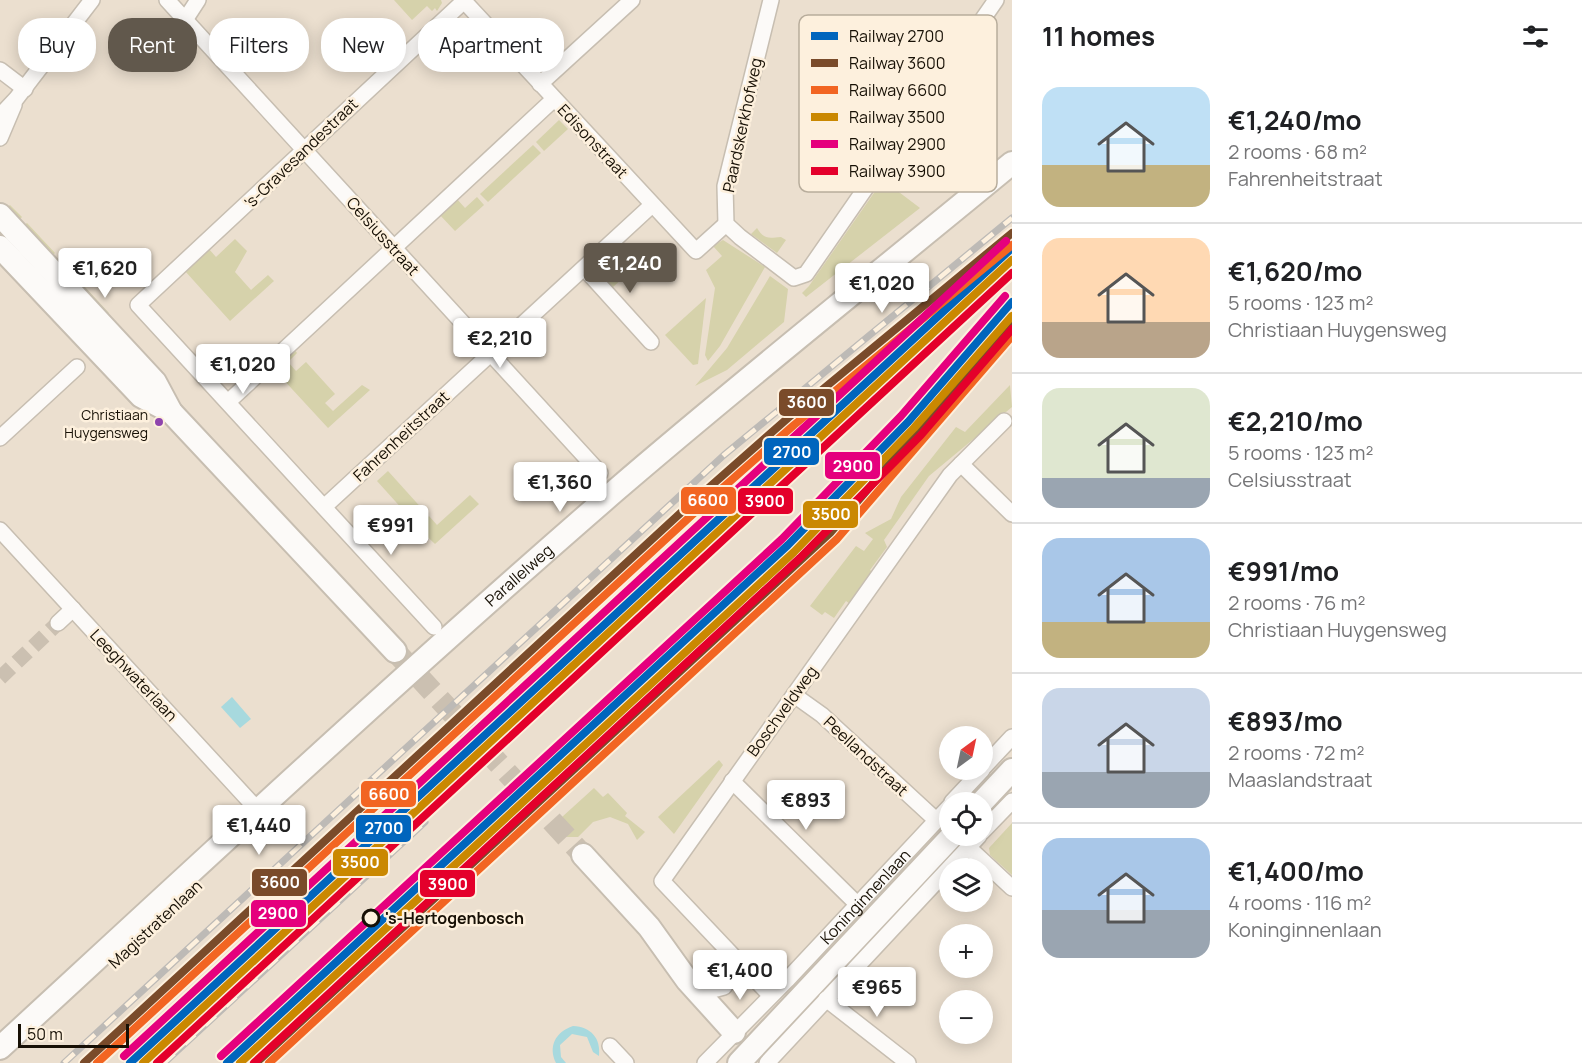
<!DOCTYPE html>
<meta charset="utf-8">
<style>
:root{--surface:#fff;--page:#f2f2f2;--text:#202124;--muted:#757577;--line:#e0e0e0;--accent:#61584c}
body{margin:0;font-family:Manrope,sans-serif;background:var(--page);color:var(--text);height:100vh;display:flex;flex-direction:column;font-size:22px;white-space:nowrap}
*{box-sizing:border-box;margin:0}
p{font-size:20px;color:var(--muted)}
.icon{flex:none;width:33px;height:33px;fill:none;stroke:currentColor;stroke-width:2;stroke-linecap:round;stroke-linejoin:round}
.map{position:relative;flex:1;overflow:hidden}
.panel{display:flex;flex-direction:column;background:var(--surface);width:570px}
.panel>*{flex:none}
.guide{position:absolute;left:18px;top:18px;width:570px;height:54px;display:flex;gap:12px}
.needle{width:39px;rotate:33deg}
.controls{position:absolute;left:939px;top:726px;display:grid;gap:12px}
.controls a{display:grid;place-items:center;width:54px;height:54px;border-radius:50%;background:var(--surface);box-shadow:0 3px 15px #0003;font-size:30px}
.scale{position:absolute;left:18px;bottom:15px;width:111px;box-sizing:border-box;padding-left:6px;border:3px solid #171005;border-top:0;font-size:16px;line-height:21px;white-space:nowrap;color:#171005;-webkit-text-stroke:4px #fdf0dd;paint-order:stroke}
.price{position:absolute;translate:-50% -51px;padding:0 14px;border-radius:6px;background:#fff;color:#222;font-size:20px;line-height:39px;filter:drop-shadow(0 2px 3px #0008)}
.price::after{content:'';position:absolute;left:50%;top:36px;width:18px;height:14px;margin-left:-9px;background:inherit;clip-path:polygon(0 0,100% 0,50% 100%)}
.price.active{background:var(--accent);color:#fff}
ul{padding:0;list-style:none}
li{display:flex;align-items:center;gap:18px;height:150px;padding:0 30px}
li+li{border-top:2px solid var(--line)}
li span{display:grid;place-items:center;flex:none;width:168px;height:120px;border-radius:18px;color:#555}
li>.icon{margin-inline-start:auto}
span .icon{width:72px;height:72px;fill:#fffc;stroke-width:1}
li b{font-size:26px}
h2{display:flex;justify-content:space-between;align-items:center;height:72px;padding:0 30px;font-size:26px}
.tag{padding:0 21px;border-radius:24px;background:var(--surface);box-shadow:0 3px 15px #0003;font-size:21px;line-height:54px}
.tag.active{background:var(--accent);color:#fff}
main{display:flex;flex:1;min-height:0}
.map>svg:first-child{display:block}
.green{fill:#d6d2ab}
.water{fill:#a7d9de}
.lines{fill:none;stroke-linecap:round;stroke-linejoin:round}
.street-tunnel{stroke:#cbc0b1;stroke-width:15;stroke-dasharray:15 8;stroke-linecap:butt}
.secondary-tunnel{stroke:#cbc0b1;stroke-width:22;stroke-dasharray:22 11;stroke-linecap:butt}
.street-casing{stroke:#c7beb1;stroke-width:18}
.secondary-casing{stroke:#c7beb1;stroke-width:26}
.street{stroke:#fcfaf8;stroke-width:15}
.secondary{stroke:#fcfaf8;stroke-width:22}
.rail-casing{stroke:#bdbab6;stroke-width:7}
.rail{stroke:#fdf0dd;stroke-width:4.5;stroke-dasharray:14;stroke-linecap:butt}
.rail-1-casing{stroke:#fdf0dd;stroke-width:12}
.rail-2-casing{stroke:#fdf0dd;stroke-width:12}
.rail-3-casing{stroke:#fdf0dd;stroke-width:12}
.rail-4-casing{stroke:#fdf0dd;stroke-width:12}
.rail-5-casing{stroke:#fdf0dd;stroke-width:12}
.rail-6-casing{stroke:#fdf0dd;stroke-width:12}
.rail-1{stroke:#0065bd;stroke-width:8}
.rail-2{stroke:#7a4b2a;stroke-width:8}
.rail-3{stroke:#f26522;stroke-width:8}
.rail-4{stroke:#ca8801;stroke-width:8}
.rail-5{stroke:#e5007d;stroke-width:8}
.rail-6{stroke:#e4002b;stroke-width:8}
.bus-dot{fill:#8e44ad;stroke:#fdf0dd;stroke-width:2}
.stop-dot{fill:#fdf0dd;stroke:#171005;stroke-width:3}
.labels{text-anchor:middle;stroke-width:5;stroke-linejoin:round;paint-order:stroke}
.bus-label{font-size:14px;fill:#171005;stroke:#fdf0dd;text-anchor:end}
.street-label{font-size:16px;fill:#171005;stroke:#fdf0dd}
.stop-label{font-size:16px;font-weight:bold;fill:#171005;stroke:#fdf0dd;text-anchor:start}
.key{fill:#fdf0dd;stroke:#b8ad9c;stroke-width:1.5}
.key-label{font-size:16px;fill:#171005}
.line-badge{stroke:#fdf0dd;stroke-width:2}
.badge-label{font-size:16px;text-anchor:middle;font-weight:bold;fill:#fff}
</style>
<main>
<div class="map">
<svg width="1012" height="1063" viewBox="0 0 1012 1063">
<rect width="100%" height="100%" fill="#ebdfcf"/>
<g class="green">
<path d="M394,0H441L442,3L437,11L435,8L432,11L427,6L412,20Z"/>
<path d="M559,120L568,129L544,151L536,142Z"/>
<path d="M533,145L541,153L488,202L480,194Z"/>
<path d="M883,180L920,208L806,297L802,293L809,286Z"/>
<path d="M477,197L484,205L455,231L439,214L456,198L465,208Z"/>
<path d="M10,205L22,217L18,221L23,226L27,223L55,253L51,257L58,265L62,262L109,313L103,318L2,212Z"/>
<path d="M757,228C764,240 769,238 781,237L786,240L777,253L751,234Z"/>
<path d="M235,239L247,251L235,272L251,290L268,275L274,281L230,321L185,271L209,249L216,257Z"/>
<path d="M723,240L765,267L720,346L708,361L705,355L715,288L706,270L722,256L713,246Z"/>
<path d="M612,265L624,277L612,288L601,276Z"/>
<path d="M770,276L788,289L784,322L727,370L695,386L727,348Z"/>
<path d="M706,298L698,364L693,365L665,335Z"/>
<path d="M294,349L297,353L288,362L296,371L306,362L335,394L325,403L333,411L362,385L370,390L328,428L280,376L276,379L269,372Z"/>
<path d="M1010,385L1012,407L929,476L884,540L887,547L870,570L876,575L853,606L846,601L834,618L825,612L822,615L810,606L856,546L864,551L873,539L865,533L891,519L901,497L956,427L965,432Z"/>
<path d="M388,471L425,512L414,522L377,481Z"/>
<path d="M470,495L479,504L435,544L417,527L429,516L437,525Z"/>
<path d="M719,760L723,765L674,834L658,817Z"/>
<path d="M594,788L603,797L608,793L627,813L625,816L645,832L637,840L628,824L610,817L593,822L578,837H561L551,827Z"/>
<path d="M1012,823V875L990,855L989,848Z"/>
</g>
<g class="water">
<path d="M232,697L251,719L240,728L221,707Z"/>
<path d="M573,1026C591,1027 601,1038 599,1056L593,1052L587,1037L572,1034L560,1045L561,1057L566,1063H556C548,1047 555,1032 573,1026Z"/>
</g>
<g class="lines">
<path class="street-tunnel" d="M0,678L58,623"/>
<path class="secondary-tunnel" d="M395,651L583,855"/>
<g class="street-casing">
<g id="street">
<path d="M167,0L600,473"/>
<path d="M463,0L696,251L726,224"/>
<path d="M771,0L725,186L726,224L740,237L794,278L806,274L996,0"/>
<path d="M185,20L198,0"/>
<path d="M0,70L25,89"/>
<path d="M540,84L632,0"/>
<path d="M0,116L16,99L92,0"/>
<path d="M0,138L14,105"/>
<path d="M585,269L651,342"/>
<path d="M228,402L554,99"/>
<path d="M0,438L77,367"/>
<path d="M961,464L1012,514"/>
<path d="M324,507L652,205"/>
<path d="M0,530L267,820"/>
<path d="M58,623L73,609"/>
<path d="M434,627L138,305L464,1"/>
<path d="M794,695L822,715L936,820"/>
<path d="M982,769L1012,737"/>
<path d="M732,781L857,904"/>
<path d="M952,802L982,770"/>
<path d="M982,832L1012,801"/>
<path d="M968,847L1012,888"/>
<path d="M698,994L724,987L732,974V956"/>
<path d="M770,995L662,881L950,475L1004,421"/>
<path d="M826,999L908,1063"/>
<path d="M610,1046L626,1063"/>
<path id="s1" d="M705,1063L787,980L950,806"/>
<path d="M767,1063L979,836"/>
</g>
</g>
<g class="secondary-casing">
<g id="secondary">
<path d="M0,215L155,382L171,412L395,651"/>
<path d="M0,247L141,396L171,412"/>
<path d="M982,802L1012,770"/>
<path d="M583,855L649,927L687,980L734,1032"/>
<path id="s2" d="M0,1048C204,860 407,671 616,490C746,378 880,272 1012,163"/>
<path d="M739,1063L952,836"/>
</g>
</g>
<use href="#street" class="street"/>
<use href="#secondary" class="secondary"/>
<g class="rail-casing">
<g id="rail">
<path d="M976,264L1012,235"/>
<path d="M968,290L1012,254"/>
<path d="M908,422L1012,313"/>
<path d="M64,1063L724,455L1012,218"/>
<path d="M149,1063L1012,266"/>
<path d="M164,1063L425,822"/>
<path d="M242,1063L795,552L941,402"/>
</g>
</g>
<use href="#rail" class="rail"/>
<g class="rail-1-casing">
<g id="rail-1">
<path d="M130,1063L1012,248"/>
<path d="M227,1063L788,545L908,422L1012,302"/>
</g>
</g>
<g class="rail-2-casing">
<g id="rail-2">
<path d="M84,1063L687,507L788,418L1012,233"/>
<path d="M256,1063L831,532L1012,322"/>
</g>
</g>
<g class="rail-3-casing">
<g id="rail-3">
<path d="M97,1063L693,514L794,425L1012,245"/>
<path d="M269,1063L837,539L1012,336"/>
</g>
</g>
<g class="rail-4-casing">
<g id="rail-4">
<path d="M143,1063L1012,260"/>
<path d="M240,1063L794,552L914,428L1012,316"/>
</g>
</g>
<g class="rail-5-casing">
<g id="rail-5">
<path d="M124,1056L1006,241"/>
<path d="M221,1056L782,539L901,416L1005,296"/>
</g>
</g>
<g class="rail-6-casing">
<g id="rail-6">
<path d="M157,1063L1012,273"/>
<path d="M254,1063L800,558L921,435L1012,329"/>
</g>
</g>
<use href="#rail-1" class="rail-1"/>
<use href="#rail-2" class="rail-2"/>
<use href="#rail-3" class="rail-3"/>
<use href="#rail-4" class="rail-4"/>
<use href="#rail-5" class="rail-5"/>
<use href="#rail-6" class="rail-6"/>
</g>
<circle class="bus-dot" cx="159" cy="422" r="5"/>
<circle class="stop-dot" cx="371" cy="918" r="8"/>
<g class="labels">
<g class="bus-label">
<text x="148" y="420">Christiaan<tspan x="148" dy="18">Huygensweg</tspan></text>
</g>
<g class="street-label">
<text transform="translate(742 125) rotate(-78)" y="6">Paardskerkhofweg</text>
<text transform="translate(593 141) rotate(47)" y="6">Edisonstraat</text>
<text transform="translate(301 153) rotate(-44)" y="6">'s-Gravesandestraat</text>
<text transform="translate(383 236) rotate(48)" y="6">Celsiusstraat</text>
<text transform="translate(401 436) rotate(-43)" y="6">Fahrenheitstraat</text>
<text dy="6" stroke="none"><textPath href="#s2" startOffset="702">Parallelweg</textPath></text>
<text transform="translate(134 675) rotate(47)" y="6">Leeghwaterlaan</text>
<text transform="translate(782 711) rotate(-54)" y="6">Boschveldweg</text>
<text transform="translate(866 756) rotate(43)" y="6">Peellandstraat</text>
<text dy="6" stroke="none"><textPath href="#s1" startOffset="231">Koninginnenlaan</textPath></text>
<text transform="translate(155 924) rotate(-43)" y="6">Magistratenlaan</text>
</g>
<g class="stop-label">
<text x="385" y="924">'s-Hertogenbosch</text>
</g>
</g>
<rect x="799" y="15" width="198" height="177" rx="9" class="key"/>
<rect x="811" y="32" width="27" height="8" fill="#0065bd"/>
<rect x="811" y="59" width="27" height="8" fill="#7a4b2a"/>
<rect x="811" y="86" width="27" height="8" fill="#f26522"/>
<rect x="811" y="113" width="27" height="8" fill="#ca8801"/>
<rect x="811" y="140" width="27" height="8" fill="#e5007d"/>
<rect x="811" y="167" width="27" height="8" fill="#e4002b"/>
<g class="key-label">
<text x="849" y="42">Railway 2700</text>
<text x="849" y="69">Railway 3600</text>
<text x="849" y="96">Railway 6600</text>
<text x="849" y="123">Railway 3500</text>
<text x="849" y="150">Railway 2900</text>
<text x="849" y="177">Railway 3900</text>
</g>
<g class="line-badge">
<rect x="778" y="388" width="57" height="29" rx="6" fill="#7a4b2a"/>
<rect x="763" y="437" width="57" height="29" rx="6" fill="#0065bd"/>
<rect x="824" y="451" width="57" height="29" rx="6" fill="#e5007d"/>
<rect x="680" y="486" width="57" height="29" rx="6" fill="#f26522"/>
<rect x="737" y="487" width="57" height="28" rx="6" fill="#e4002b"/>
<rect x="802" y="500" width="57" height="29" rx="6" fill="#ca8801"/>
<rect x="360" y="780" width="57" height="28" rx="6" fill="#f26522"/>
<rect x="355" y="814" width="57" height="29" rx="6" fill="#0065bd"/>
<rect x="332" y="848" width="57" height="29" rx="6" fill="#ca8801"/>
<rect x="251" y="868" width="57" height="29" rx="6" fill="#7a4b2a"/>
<rect x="419" y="869" width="57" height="29" rx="6" fill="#e4002b"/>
<rect x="250" y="899" width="57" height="29" rx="6" fill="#e5007d"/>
</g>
<g class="badge-label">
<text x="807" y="408">3600</text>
<text x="792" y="458">2700</text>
<text x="853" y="472">2900</text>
<text x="708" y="506">6600</text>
<text x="765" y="507">3900</text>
<text x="831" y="520">3500</text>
<text x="389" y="800">6600</text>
<text x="384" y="834">2700</text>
<text x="360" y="868">3500</text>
<text x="280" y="888">3600</text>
<text x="448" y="890">3900</text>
<text x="278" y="919">2900</text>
</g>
</svg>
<div class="controls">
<a><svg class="needle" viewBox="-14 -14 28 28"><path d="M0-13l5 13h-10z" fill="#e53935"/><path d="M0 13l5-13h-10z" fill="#757577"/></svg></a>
<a><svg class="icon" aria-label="locate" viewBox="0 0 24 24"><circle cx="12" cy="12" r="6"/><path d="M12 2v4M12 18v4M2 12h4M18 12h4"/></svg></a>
<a><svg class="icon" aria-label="layers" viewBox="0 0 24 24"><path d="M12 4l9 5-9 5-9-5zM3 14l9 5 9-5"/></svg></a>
<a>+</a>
<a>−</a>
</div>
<div class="scale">50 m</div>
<b class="price active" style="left:630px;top:294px">€1,240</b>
<b class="price" style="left:105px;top:299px">€1,620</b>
<b class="price" style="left:882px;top:314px">€1,020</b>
<b class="price" style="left:500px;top:369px">€2,210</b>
<b class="price" style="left:243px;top:395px">€1,020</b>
<b class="price" style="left:560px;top:513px">€1,360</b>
<b class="price" style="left:391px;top:556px">€991</b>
<b class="price" style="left:806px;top:831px">€893</b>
<b class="price" style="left:259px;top:856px">€1,440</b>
<b class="price" style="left:740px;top:1001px">€1,400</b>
<b class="price" style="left:877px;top:1018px">€965</b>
<div class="guide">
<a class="tag">Buy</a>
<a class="tag active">Rent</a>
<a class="tag">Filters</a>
<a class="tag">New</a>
<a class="tag">Apartment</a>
</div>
</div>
<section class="panel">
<h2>11 homes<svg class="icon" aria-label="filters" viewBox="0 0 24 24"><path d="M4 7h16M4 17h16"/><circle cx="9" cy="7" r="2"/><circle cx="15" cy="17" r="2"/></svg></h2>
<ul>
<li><span style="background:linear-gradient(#bfe0f5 65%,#c2b280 0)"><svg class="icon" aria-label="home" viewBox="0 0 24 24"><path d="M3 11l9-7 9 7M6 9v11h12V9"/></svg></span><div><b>€1,240/mo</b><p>2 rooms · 68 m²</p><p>Fahrenheitstraat</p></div></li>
<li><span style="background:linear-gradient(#ffd9b3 70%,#b9a48a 0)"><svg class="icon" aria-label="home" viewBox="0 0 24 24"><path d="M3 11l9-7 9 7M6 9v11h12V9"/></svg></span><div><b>€1,620/mo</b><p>5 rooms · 123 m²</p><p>Christiaan Huygensweg</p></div></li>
<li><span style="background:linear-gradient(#dfe7d0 75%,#9aa5b1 0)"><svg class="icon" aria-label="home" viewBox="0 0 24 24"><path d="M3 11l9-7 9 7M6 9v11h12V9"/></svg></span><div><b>€2,210/mo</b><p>5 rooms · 123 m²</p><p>Celsiusstraat</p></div></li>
<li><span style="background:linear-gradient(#a9c7e8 70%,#c2b280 0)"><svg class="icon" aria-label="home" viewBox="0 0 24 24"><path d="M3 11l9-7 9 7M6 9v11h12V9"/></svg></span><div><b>€991/mo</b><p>2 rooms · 76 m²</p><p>Christiaan Huygensweg</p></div></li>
<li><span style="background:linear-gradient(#c9d6e8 70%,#9aa5b1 0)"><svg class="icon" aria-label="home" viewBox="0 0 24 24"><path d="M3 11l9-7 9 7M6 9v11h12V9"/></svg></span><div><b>€893/mo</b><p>2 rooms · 72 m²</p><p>Maaslandstraat</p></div></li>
<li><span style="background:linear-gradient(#a9c7e8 60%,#9aa5b1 0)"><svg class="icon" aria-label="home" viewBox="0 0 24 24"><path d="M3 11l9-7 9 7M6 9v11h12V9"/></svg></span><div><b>€1,400/mo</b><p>4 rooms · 116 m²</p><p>Koninginnenlaan</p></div></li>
</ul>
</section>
</main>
